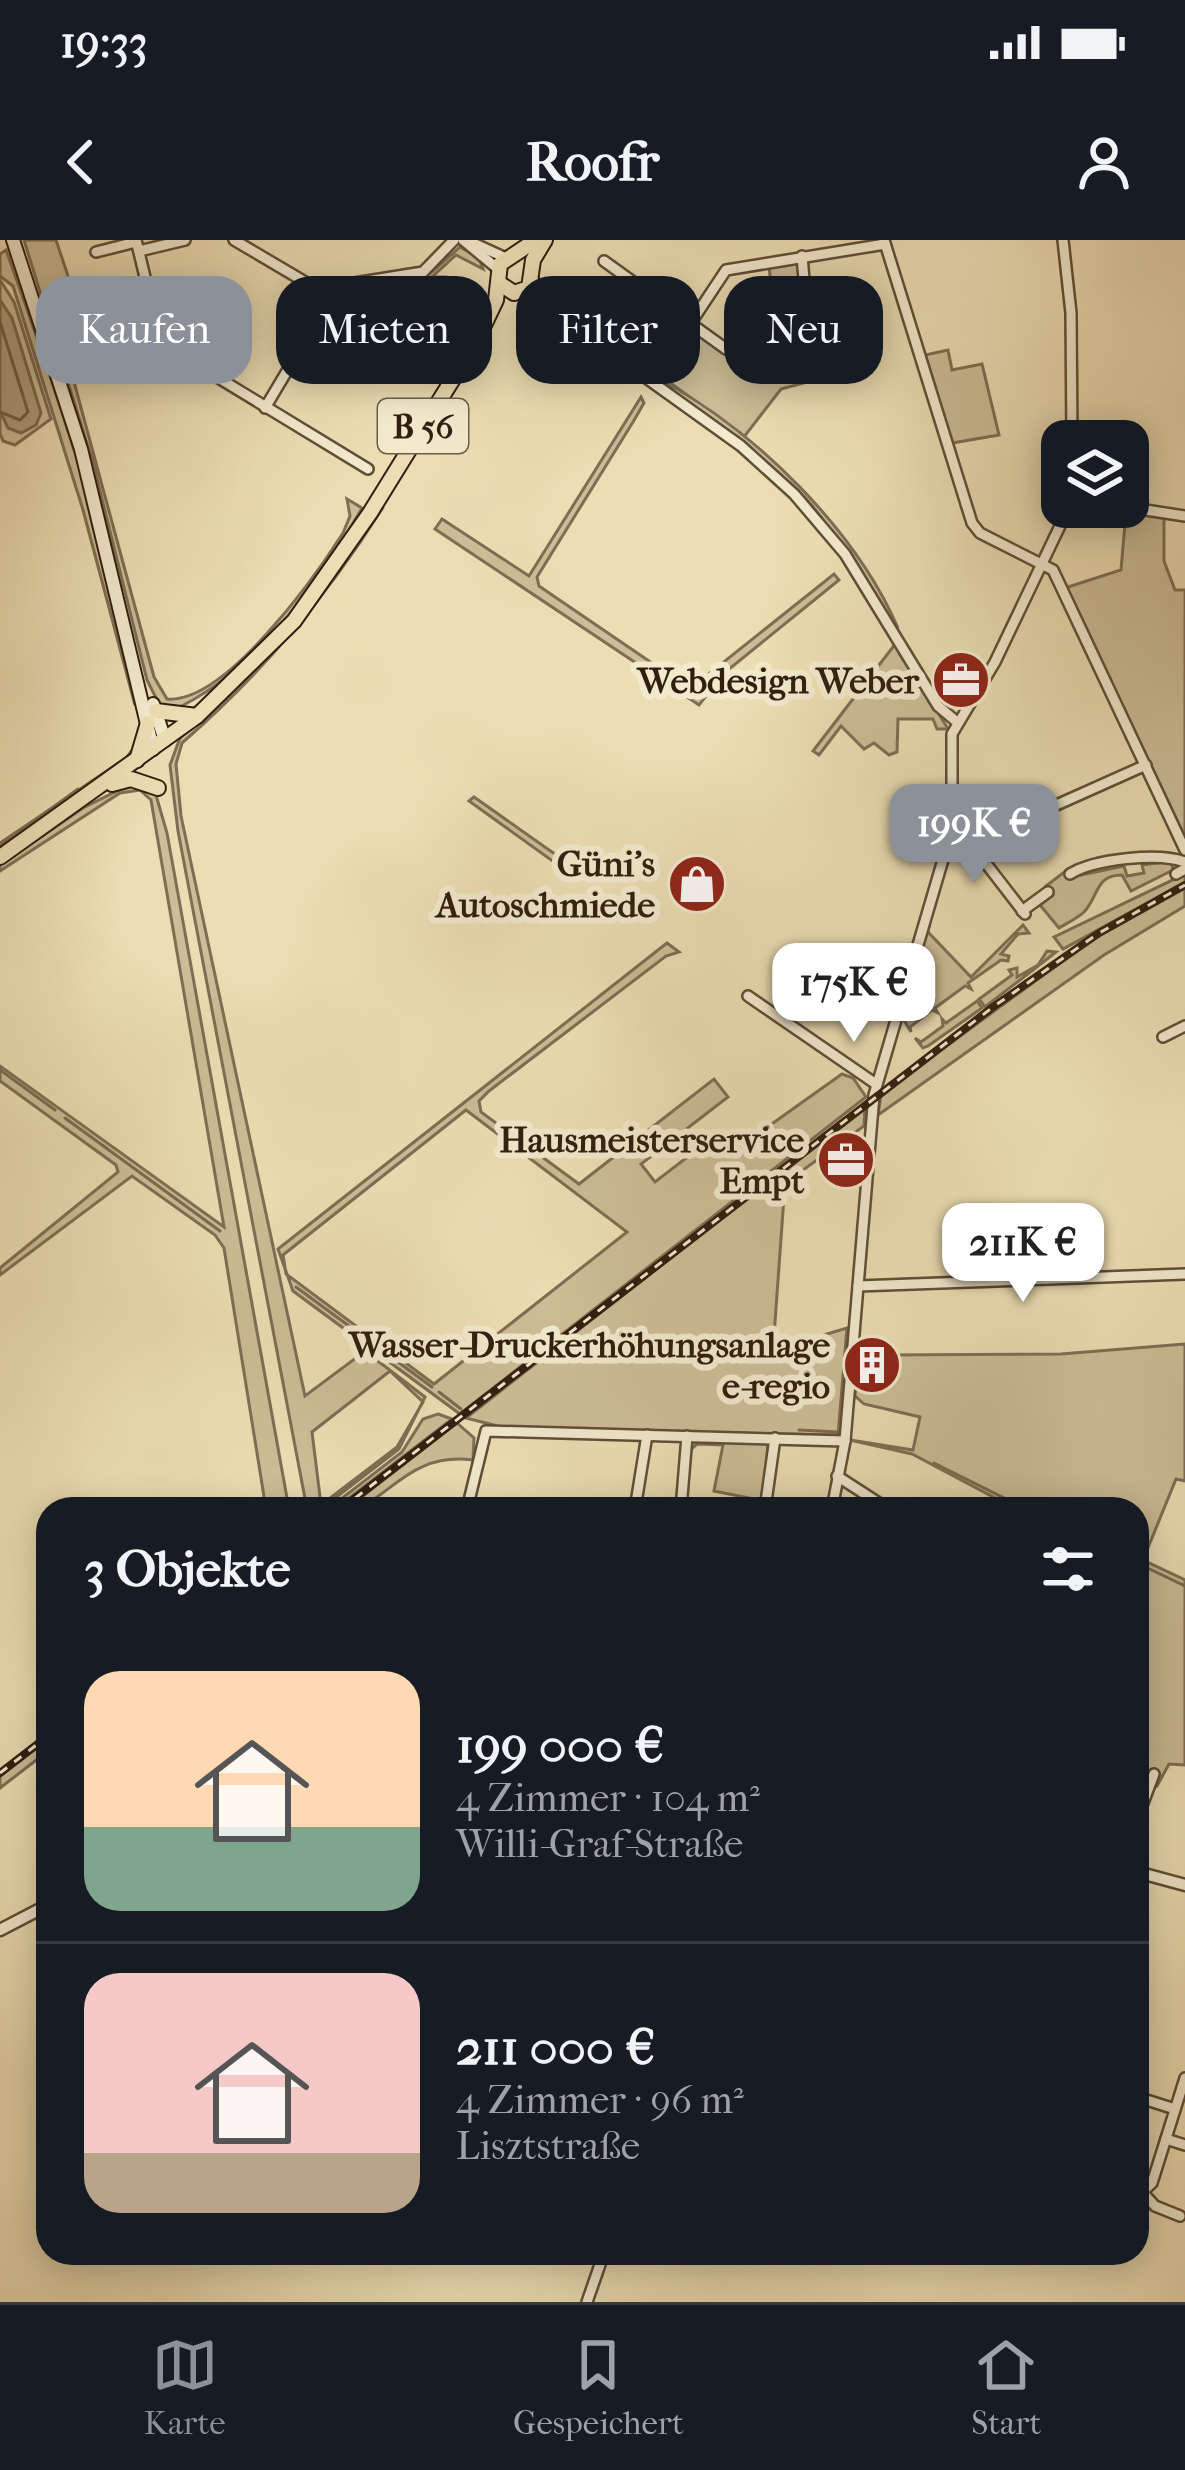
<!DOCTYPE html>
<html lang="de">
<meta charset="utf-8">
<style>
:root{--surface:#171b24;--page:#242831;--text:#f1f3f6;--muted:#9ea1a6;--line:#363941;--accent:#8c9099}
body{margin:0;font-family:"IM FELL French Canon",serif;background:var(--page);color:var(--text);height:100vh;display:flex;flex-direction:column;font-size:45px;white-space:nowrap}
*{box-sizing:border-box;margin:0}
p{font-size:39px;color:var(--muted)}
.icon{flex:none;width:66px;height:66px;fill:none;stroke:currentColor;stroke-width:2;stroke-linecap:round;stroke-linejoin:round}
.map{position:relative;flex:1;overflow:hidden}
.side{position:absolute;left:36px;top:1257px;width:1113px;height:768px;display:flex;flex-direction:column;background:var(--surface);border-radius:36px;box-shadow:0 6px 30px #0003}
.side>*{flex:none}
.banner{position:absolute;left:36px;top:36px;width:1113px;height:108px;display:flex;gap:24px}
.controls{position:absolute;left:1041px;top:180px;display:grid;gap:24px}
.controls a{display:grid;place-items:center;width:108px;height:108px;border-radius:24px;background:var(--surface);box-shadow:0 6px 30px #0003;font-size:60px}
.price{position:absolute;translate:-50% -102px;padding:0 27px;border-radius:24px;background:#fff;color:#222;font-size:39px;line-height:78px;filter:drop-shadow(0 3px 6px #0008)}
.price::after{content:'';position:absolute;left:50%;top:72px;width:36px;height:27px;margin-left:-18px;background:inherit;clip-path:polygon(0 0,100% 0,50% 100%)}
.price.current{background:var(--accent);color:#fff}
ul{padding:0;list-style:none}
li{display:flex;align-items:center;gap:36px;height:300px;padding:0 48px}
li+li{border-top:3px solid var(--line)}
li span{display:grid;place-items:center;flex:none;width:336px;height:240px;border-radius:36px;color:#555}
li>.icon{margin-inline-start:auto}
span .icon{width:144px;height:144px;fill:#fffc;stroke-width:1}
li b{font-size:51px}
h2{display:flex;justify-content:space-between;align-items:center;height:144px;padding:0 48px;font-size:51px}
.tag{padding:0 42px;border-radius:36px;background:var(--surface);box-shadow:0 6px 30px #0003;font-size:42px;line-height:108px}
.tag.current{background:var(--accent);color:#fff}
.status{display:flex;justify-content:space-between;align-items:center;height:84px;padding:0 60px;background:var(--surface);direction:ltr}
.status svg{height:33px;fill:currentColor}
header{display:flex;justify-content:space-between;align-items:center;height:156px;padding:0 48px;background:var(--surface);font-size:54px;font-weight:800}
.tab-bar{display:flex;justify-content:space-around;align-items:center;height:168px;border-top:3px solid var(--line);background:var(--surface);font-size:33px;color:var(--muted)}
.tab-bar a{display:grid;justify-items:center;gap:6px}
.tab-bar .current{color:var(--accent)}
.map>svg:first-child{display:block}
.green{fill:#ccbe98;stroke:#7e6e54;stroke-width:3;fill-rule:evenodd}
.water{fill:#ac9d7c;stroke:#7a6b50;stroke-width:3}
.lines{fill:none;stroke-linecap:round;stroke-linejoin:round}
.shore{stroke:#6e5e46;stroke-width:3}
.stream{stroke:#7a6b50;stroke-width:3}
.minor-casing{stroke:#5f4f38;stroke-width:14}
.tertiary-casing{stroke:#5f4f38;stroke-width:15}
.secondary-casing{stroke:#301f0f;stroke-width:16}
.primary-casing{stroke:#301f0f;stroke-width:18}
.minor{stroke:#f3eace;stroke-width:9}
.tertiary{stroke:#f3eace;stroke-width:10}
.secondary{stroke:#f3eace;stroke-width:12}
.primary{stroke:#ecdeb4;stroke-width:14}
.rail-casing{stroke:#301f0f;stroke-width:8}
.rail{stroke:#f3eace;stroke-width:3;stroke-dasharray:9;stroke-linecap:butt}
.labels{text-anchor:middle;stroke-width:12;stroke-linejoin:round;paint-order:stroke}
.shield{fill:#f3eace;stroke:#6a5c48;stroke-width:3}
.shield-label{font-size:33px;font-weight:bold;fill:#301f0f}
.poi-label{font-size:36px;font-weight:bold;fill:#301f0f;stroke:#f3eace;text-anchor:end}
</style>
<div class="status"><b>19:33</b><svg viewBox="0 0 49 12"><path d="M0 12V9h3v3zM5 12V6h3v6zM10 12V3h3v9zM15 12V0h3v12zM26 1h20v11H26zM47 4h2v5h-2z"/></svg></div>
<header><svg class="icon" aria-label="back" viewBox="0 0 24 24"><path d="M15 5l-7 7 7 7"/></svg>Roofr<svg class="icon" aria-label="person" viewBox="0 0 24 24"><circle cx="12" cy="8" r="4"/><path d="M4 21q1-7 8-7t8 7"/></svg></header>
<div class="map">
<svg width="1185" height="2062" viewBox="0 0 1185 2062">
<rect width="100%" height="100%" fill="#ecdeb4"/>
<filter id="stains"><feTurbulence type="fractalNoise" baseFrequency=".00167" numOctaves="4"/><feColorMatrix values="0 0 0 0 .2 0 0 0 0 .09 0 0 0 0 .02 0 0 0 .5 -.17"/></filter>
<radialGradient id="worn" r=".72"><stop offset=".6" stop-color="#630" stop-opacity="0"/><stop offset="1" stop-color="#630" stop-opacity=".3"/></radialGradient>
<g class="green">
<path d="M24,0H56L78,66L106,64L107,68L81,75L89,98L64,105L154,437L167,459C225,464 315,337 343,293L350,276L347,259L362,268C318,345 255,434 171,471L159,464L147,440L93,223Z"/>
<path d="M460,7L479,18L483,29L456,15L432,37H446L448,51L475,48L460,76L317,86L325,51L426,37Z"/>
<path d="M6,10C58,155 112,311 135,465L83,270L13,46L0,36V14Z"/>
<path d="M798,21L814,118L827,128L841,124L830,136L781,149L744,197L661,136L664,129L693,91L738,122L758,93V75L774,71L769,27Z"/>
<path d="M0,40L14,62L51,179L15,205L3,201L0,193Z"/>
<path d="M948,110L952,130L982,124L999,195L952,203L925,115Z"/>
<path d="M663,141C757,193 855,289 898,388C864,353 842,299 807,260C764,214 706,185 663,141Z"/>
<path d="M641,157L644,163L633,182L537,337L539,346L690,449L834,334L839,340L723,434L699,465L435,289L442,279L529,336Z"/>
<path d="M377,269H382C325,359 262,433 182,503L176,524L181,576L305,1156L364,1112L353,1102L425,1157L399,1209L321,1269H307L178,591L170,525L180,498L278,406ZM390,1131L423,1162L397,1207L321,1265L312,1192Z"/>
<path d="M1126,272L1164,278V321L1175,350H1185V600L1065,348L1121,330Z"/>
<path d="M896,403L948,489H937L933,479H898L897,512L889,515L874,503L864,509L841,486L819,515L813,511Z"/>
<path d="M138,503L128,518L0,611V603L126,518Z"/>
<path d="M131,544L156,555L167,593L289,1269H266L224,1008L215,995L132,936L0,1035V1028L118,932L116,925L0,841V826L224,987L151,560L140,550L120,553L0,631V625L83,568Z"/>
<path d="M474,557L576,629L572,635L469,561Z"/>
<path d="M1171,621L1173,630L1131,651L1122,635C1095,635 1099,656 1084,672C1078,678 1067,683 1059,688L1040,665L1053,655L1046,646L1067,630L1071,637L1124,626L1127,636L1144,633L1142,625Z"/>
<path d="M1185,634V642L1063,709L1054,697Z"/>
<path d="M1185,648V666L1104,715L878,875L881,854L1090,701Z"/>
<path d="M931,674L928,692L971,737L1023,685L1029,693L1018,694L1001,714L1009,716L1008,721L1001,720L968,743L971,749L965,746L935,768L938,773L932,770L910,787L911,792L902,777Z"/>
<path d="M667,703L679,712L666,716L489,851L479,861L481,872L579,944L714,839L728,857L641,924L655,942L716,895L731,913L842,834L853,838L866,857L460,1174L293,1051L278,1009ZM466,870L627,992L434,1144L286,1034L283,1015Z"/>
<path d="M1047,711L1056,712L985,767L979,759L1012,735L1009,730L1017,728V737L1038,725Z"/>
<path d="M977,761L982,768L928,806L923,808L915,798L921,802L943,786L942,779L946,783Z"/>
<path d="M865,866L864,886L785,943L773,1110L847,1088L838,1195L510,1189L466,1178Z"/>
<path d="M1185,1104V1241L1176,1239L1143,1320L1185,1340V1525L1169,1524L1157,1546L1137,1532V1269H1024L1026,1265L1018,1261L1014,1268L912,1214L850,1200L913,1210L920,1177L864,1164L855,1156L857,1134H885V1115L1061,1114Z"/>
<path d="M438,1174L452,1179L335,1269H328L402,1212L423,1179Z"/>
<path d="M457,1183L474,1198L473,1220C404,1211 385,1269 346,1269Z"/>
<path d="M694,1199L768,1201L764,1261L714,1251L723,1205L697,1204L689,1211Z"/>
<path d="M48,1499V1511L0,1548V1536Z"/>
</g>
<path class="water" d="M0,60L12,78L41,173L36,185L21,193L8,188L0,171Z"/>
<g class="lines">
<path class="shore" d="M0,82L28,172L20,180L0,172"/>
<g class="stream">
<path d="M0,606L78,549"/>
<path d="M0,830L55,870"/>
<path d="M65,878L220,991"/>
<path d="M296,1047L432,1147"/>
<path d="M439,1152L461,1169"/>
<path d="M799,1190L838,1192"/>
<path d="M934,1223L1026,1269"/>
<path d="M1137,1323L1185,1346"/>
</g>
<g class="minor-casing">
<g id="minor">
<path d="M136,0L161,103L368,229"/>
<path d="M234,0L317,49"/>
<path d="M463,0L498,29"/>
<path d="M884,0L972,283L980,293L1053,330L1185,610"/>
<path d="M1063,0L1071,73L1072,201"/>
<path d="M473,3L506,18"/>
<path d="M139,11L185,0"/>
<path d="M96,12L136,2"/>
<path d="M802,16L807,74L818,117"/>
<path d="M604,21L726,109"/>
<path d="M534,41L556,68"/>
<path d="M525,51L741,206L794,254L845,314L938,466L957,482"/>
<path d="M111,65L149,56"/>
<path d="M293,122C320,135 350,120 378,130"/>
<path d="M653,140L726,30L885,4"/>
<path d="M265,168L312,89L317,49L423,32L454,0"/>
<path d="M1126,267L1185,276"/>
<path d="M1052,567L1146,525"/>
<path d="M952,589L971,604L1025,674"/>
<path d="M1070,634C1094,619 1159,612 1185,622"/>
<path d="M1176,634L1185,629"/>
<path d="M1022,671L1048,652"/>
<path d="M748,756L876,844"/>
<path d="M1163,797L1185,786"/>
<path d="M858,1046L1185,1034"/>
<path d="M837,1236L888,1269"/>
<path d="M467,1269L486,1191L845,1201"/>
<path d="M635,1269L647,1195"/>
<path d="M681,1269L687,1196"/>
<path d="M765,1269L775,1198"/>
<path d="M832,1269L845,1201L874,855L952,589V494L995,422L1069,267"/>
<path d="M1137,1579L1154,1534"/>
<path d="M1137,1857L1175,1869"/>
<path d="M1166,1899L1185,1905"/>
<path d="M1144,1954L1155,1966L1180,1976"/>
<path d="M1137,1957L1152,1943L1185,1838"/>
<path d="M587,2062L604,2013"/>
</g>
</g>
<g class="tertiary-casing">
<g id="tertiary">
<path d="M1137,1632L1185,1645"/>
<path d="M0,1690L48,1665"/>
</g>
</g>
<g class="secondary-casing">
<g id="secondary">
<path d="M13,0L81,209L153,509"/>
<path d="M153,464L165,500"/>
</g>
</g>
<g class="primary-casing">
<g id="primary">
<path d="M499,43L514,53L529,48L533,20L545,0"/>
<path d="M156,471L197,476"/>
<path d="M137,520L148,483"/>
<path d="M112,544L131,539L158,548"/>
<path d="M0,617L197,476L294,381L370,273L477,100L496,60L500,24L536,0"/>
</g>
</g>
<use href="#minor" class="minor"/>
<use href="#tertiary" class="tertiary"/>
<use href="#secondary" class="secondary"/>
<use href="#primary" class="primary"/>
<g class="rail-casing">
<g id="rail">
<path d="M341,1269L993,767L1099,693L1185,645"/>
<path d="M0,1533L48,1496"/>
</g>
</g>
<use href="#rail" class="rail"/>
</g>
<defs>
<g id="office-disc" transform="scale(3)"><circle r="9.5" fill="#8f2418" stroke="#f3eace"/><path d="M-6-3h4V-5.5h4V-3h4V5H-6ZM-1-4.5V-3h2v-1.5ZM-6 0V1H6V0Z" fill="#fff"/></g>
<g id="shop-disc" transform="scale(3)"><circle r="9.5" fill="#8f2418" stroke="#f3eace"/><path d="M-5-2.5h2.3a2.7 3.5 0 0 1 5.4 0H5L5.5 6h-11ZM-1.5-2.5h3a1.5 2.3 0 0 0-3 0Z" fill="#fff"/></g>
<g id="building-disc" transform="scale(3)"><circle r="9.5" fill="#8f2418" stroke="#f3eace"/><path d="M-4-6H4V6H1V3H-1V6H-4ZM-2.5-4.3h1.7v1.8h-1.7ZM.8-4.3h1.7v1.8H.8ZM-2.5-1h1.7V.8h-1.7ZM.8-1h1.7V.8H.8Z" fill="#fff"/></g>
</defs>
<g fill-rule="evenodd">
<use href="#office-disc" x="961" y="440"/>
<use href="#shop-disc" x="697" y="644"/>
<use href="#office-disc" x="846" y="920"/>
<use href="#building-disc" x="872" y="1125"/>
</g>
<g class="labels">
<rect class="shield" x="378" y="159" width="90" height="54" rx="9"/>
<g class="shield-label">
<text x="423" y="198">B 56</text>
</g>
<g class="poi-label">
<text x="919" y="453">Webdesign Weber</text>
<text x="655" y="636">Güni's<tspan x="655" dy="41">Autoschmiede</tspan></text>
<text x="804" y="912">Hausmeisterservice<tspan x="804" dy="41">Empt</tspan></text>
<text x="830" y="1117">Wasser-Druckerhöhungsanlage<tspan x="830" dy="41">e-regio</tspan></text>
</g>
</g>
<rect width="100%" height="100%" filter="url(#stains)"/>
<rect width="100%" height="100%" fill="url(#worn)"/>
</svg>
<div class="controls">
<a><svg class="icon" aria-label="layers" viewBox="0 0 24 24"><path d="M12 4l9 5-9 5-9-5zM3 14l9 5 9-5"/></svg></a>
</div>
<b class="price current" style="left:974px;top:646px">199K €</b>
<b class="price" style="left:854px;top:805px">175K €</b>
<b class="price" style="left:1023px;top:1065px">211K €</b>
<div class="banner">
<a class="tag current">Kaufen</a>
<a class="tag">Mieten</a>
<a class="tag">Filter</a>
<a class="tag">Neu</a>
</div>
<section class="side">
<h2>3 Objekte<svg class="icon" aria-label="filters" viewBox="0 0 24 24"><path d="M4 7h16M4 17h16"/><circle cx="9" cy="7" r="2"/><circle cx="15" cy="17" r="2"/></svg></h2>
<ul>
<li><span style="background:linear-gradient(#ffd9b3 65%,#7fa58c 0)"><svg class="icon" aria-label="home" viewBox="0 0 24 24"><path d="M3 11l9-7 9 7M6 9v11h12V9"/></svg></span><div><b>199 000 €</b><p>4 Zimmer · 104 m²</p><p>Willi-Graf-Straße</p></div></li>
<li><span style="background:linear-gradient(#f6c9c9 75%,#b9a48a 0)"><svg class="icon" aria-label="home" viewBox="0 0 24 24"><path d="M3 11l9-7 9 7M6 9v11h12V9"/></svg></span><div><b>211 000 €</b><p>4 Zimmer · 96 m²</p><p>Lisztstraße</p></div></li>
</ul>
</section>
</div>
<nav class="tab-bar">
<a class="current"><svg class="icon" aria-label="map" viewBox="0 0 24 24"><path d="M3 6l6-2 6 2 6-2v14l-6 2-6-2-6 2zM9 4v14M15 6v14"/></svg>Karte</a>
<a><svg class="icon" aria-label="saved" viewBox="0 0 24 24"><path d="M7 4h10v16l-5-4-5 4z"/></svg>Gespeichert</a>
<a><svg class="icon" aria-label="home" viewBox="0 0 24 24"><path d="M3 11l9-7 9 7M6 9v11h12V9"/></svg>Start</a>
</nav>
